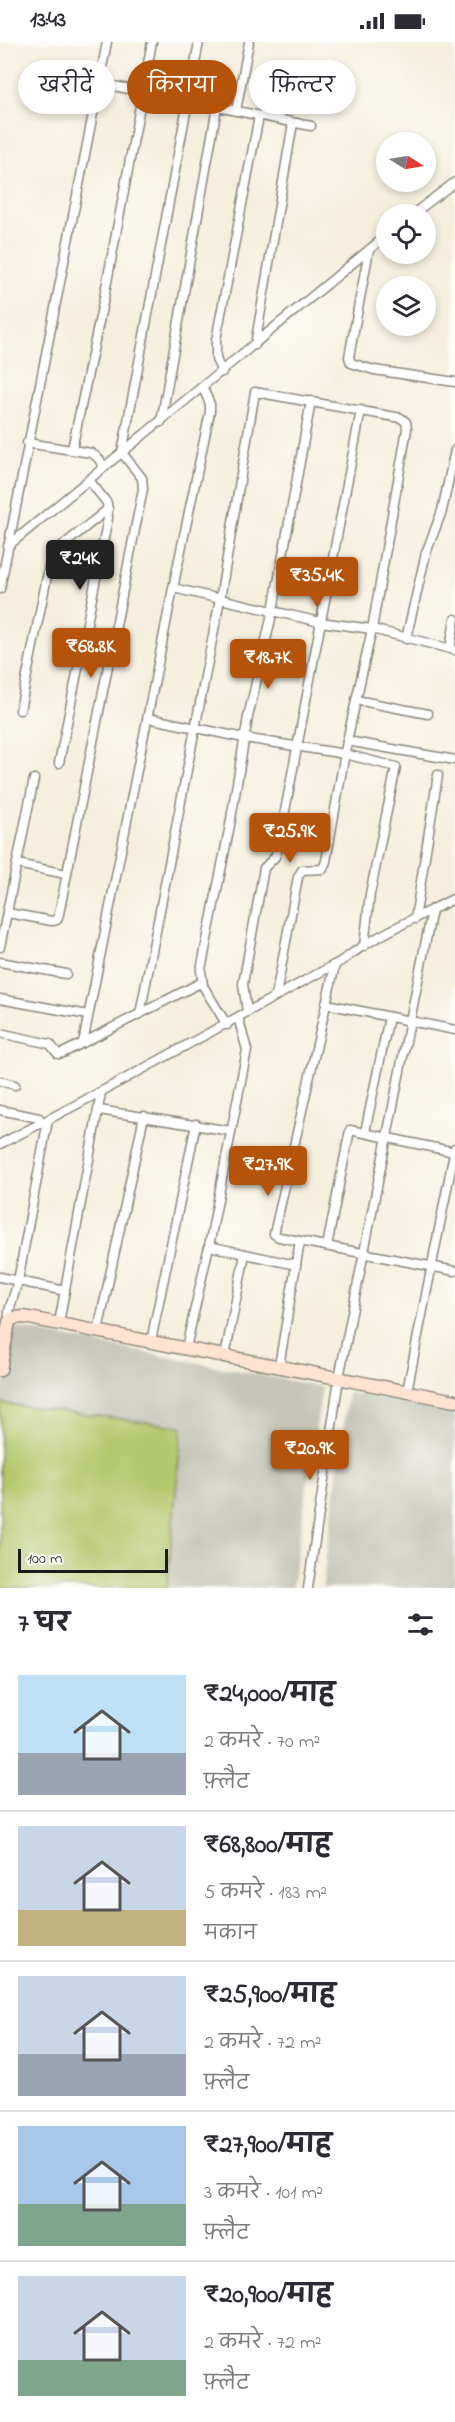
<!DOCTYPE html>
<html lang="hi">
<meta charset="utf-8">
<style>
:root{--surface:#fff;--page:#f7f7f7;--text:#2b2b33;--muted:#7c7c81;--line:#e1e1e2;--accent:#b45309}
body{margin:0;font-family:"Indie Flower","Playpen Sans Deva",sans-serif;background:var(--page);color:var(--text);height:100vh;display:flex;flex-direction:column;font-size:22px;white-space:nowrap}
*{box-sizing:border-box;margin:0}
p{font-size:20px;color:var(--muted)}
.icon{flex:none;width:33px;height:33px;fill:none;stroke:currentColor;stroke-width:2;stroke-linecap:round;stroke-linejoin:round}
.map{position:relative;height:1546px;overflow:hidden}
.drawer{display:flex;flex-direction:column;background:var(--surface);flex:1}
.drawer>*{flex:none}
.top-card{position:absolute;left:18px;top:18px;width:420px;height:54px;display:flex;gap:12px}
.needle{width:39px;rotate:101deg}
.tools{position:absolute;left:376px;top:90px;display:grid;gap:12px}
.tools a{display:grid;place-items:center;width:60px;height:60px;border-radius:50%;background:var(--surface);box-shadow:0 3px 9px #0003;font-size:30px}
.scale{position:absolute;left:18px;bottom:15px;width:150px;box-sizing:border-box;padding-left:6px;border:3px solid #1c1c1c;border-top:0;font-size:16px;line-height:21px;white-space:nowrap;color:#1c1c1c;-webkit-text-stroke:4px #fdfcf7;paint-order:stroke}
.price{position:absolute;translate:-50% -51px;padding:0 14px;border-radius:6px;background:var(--accent);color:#fff;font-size:20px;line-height:39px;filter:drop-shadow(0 2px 3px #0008)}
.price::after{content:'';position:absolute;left:50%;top:36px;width:18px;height:14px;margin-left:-9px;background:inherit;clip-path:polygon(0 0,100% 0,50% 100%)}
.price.selected{background:#222;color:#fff}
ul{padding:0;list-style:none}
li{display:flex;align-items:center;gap:18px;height:150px;padding:0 18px}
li+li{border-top:2px solid var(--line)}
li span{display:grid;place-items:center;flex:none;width:168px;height:120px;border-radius:0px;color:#555}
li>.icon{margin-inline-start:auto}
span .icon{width:72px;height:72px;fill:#fffc;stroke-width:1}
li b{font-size:26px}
h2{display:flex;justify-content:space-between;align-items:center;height:72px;padding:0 18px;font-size:26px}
.pill{padding:0 21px;border-radius:27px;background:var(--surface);box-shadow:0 3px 9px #0003;font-size:21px;line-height:54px}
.pill.selected{background:var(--accent);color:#fff}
.status{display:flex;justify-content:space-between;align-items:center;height:42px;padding:0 30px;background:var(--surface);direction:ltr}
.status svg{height:16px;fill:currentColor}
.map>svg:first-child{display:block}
.industrial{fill:#c6c5b8}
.green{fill:#b3c86c;stroke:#687244;stroke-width:1.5}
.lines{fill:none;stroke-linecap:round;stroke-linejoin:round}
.street-casing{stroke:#89867d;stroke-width:11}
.secondary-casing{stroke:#89867d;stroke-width:15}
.street{stroke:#fff;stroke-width:8}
.secondary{stroke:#fee3d1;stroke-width:12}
</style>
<div class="status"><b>13:43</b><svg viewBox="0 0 49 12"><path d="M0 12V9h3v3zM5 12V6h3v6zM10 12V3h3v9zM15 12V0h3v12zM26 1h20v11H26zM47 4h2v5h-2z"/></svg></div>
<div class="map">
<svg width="455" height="1546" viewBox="0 0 455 1546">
<rect width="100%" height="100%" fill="#fdfcf7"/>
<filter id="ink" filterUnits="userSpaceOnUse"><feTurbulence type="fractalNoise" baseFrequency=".0167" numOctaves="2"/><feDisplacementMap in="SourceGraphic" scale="12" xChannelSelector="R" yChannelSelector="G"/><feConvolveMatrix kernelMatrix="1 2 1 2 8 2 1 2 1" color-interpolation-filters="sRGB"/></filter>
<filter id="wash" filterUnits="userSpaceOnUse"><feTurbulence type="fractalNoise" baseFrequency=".008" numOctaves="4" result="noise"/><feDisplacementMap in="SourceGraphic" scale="24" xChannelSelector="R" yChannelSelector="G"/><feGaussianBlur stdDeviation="1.35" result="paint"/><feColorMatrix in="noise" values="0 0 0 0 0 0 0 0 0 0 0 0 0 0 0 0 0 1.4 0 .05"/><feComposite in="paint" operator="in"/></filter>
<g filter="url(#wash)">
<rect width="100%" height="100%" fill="#f6efde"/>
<g class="industrial">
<path d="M13,1285L322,1345L292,1546H167L182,1385L0,1361Z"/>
<path d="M348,1350L455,1371V1546H322Z"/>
</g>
<path class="green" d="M0,1361L182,1385L167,1546H0Z"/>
</g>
<g filter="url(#ink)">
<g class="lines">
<g class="street-casing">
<g id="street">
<path d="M99,41L311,84"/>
<path d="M236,69L249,0"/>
<path d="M413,172L455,140"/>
<path d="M369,208L349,315L351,321L374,328L455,340"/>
<path d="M255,303L293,81"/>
<path d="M222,330L216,317V298L259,74"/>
<path d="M161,380L217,65"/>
<path d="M27,401L91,411L97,415L105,425"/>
<path d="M72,407L104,256L152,0"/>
<path d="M8,504L387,193"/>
<path d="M173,546L320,580L372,587L455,608"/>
<path d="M0,547L107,0"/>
<path d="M406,597L426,511L442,469L455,408"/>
<path d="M450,607L455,577"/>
<path d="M356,658L428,672"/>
<path d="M20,668L50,520L56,509L108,467"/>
<path d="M148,676L244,696L345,712L396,725L370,852L364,904"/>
<path d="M347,699L455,718"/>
<path d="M59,721L108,476L107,461L89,438"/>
<path d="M17,822L66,832"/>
<path d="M8,871L52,879L57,878L59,872L143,447L142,436L122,411L199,0"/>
<path d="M415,877L438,733"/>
<path d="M0,905L34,737"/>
<path d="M0,920L66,932"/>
<path d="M335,923L274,1192L279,1195L455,1229"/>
<path d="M0,957L88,973"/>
<path d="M326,962L455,988"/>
<path d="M247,970L243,942L264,826L275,815L278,806L361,368"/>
<path d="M140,972L220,557L255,350L401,376L406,380L407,387L372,587L347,699L326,819L323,827L302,828L298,835L276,953"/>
<path d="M227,983L203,944L201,928L230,783L248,675L273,568L311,359"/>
<path d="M0,991L50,1002L58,1012L63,1011L202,940"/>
<path d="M83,1001L173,546L210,370V362L203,346"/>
<path d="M0,1039L15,1043"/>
<path d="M0,1068L39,1076"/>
<path d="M99,1068L231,1089"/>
<path d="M365,1090L389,975"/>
<path d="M0,1102C113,1046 221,983 332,924C343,919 352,911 363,904C392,886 424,872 455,856"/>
<path d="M209,1204L296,1223"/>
<path d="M327,1204L350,1088L455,1110"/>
<path d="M0,1235L65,1249"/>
<path d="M9,1280V1269L18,1239L48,1078"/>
<path d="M59,1281L101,1051"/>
<path d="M98,1289L144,1074"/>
<path d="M151,1299L196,1082"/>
<path d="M186,1306L209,1204L247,1008L238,975"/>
<path d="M225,1314L245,1212"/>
<path d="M279,1324L300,1199"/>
<path d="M407,1349L455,1106"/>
<path d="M308,1546L339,1336L432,868"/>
</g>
</g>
<g class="secondary-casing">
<path id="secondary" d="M0,1328L9,1280L13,1276L24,1275L455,1359"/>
</g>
<use href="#street" class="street"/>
<use href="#secondary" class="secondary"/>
</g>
</g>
</svg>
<div class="tools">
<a><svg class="needle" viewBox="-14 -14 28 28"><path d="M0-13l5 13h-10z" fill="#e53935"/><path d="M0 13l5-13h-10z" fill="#7c7c81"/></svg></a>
<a><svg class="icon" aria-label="locate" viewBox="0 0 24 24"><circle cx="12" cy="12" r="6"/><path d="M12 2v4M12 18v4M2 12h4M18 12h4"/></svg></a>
<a><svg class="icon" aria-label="layers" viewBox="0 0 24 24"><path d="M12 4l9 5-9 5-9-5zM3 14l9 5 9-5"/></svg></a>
</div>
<div class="scale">100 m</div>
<b class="price selected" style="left:80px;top:549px">₹24K</b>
<b class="price" style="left:317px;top:566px">₹35.4K</b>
<b class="price" style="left:91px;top:637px">₹68.8K</b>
<b class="price" style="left:268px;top:648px">₹18.7K</b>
<b class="price" style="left:290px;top:822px">₹25.9K</b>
<b class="price" style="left:268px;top:1155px">₹27.9K</b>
<b class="price" style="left:310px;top:1439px">₹20.9K</b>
<div class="top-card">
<a class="pill">खरीदें</a>
<a class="pill selected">किराया</a>
<a class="pill">फ़िल्टर</a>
</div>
</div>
<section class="drawer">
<h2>7 घर<svg class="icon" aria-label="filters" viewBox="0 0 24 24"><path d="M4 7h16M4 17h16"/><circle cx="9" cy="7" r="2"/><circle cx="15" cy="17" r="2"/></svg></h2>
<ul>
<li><span style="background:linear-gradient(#bfe0f5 65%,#9aa5b1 0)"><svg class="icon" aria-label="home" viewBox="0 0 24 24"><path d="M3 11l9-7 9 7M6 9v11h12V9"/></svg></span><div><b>₹24,000/माह</b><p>2 कमरे · 70 m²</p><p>फ़्लैट</p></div></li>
<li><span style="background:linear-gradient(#c9d6e8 70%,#c2b280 0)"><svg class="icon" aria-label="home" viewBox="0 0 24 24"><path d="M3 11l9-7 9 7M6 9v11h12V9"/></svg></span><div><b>₹68,800/माह</b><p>5 कमरे · 183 m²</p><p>मकान</p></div></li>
<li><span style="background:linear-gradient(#c9d6e8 65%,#9aa5b1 0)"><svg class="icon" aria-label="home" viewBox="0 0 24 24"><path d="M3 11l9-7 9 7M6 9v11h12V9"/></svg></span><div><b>₹25,900/माह</b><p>2 कमरे · 72 m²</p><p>फ़्लैट</p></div></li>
<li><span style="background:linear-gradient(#a9c7e8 65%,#7fa58c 0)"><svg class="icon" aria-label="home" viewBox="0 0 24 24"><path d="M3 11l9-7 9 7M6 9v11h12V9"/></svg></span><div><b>₹27,900/माह</b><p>3 कमरे · 101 m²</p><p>फ़्लैट</p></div></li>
<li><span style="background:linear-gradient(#c9d6e8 70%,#7fa58c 0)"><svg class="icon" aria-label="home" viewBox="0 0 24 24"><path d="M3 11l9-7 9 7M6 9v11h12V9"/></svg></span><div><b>₹20,900/माह</b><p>2 कमरे · 72 m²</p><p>फ़्लैट</p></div></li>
</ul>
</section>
